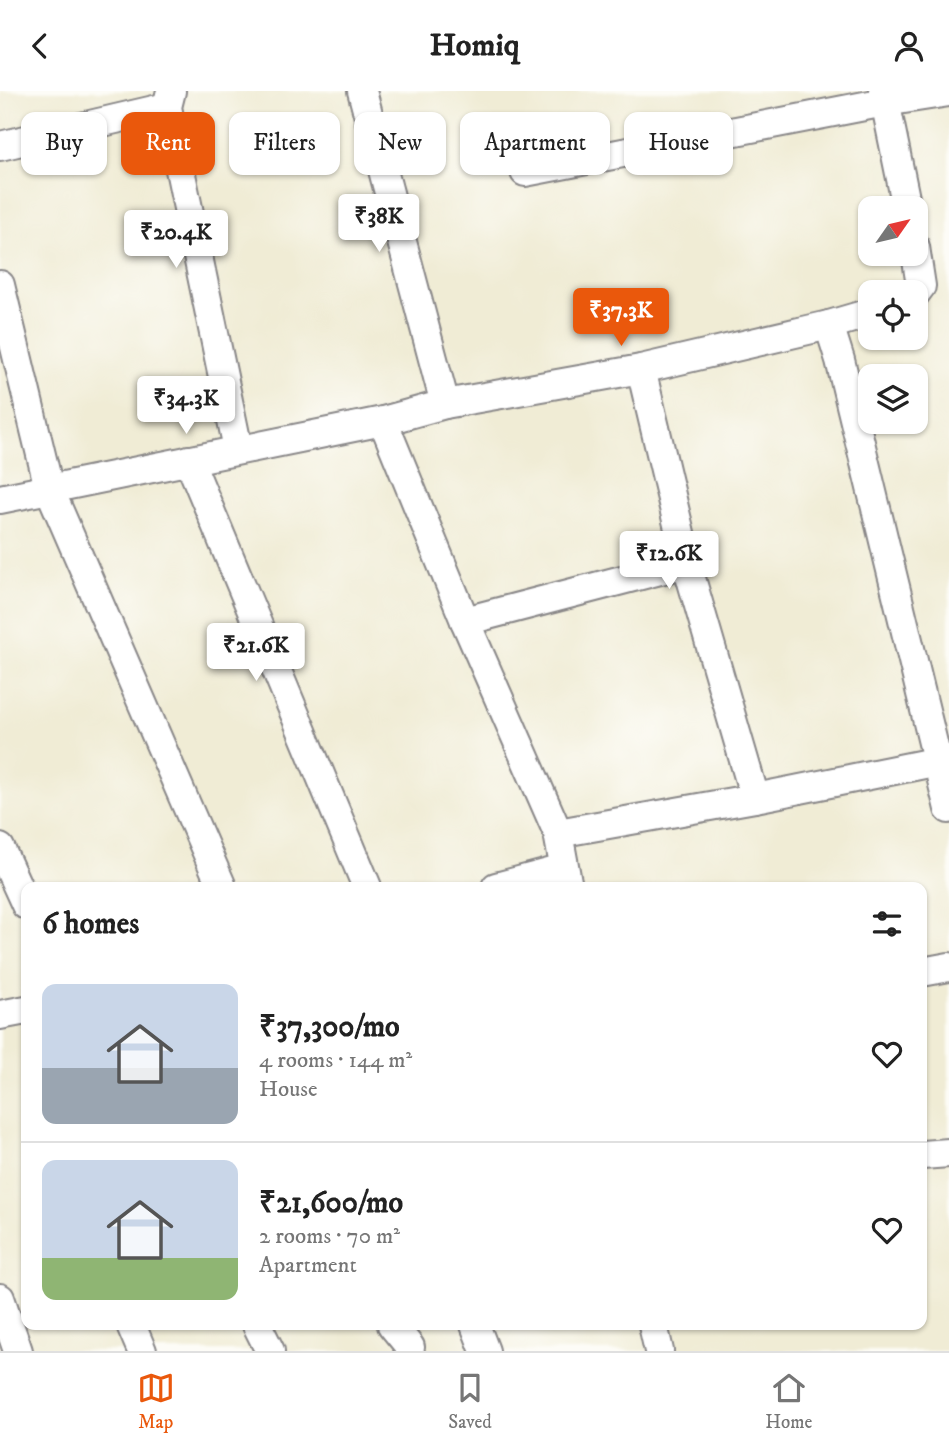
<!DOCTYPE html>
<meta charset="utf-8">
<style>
:root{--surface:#fff;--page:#f2f2f2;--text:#222;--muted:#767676;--line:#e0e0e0;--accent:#ea580c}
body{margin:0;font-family:"IM FELL DW Pica",serif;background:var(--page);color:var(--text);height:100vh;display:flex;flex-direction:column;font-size:26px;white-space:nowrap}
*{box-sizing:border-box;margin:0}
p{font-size:23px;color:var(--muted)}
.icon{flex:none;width:38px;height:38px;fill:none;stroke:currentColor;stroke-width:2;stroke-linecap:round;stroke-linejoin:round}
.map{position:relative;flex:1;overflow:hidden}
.drawer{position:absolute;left:21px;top:791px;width:906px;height:448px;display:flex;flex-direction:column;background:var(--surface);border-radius:14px;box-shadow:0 2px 5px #0004}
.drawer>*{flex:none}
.hud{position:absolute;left:21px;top:21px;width:908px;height:63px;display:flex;gap:14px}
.needle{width:46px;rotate:56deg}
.fabs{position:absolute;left:858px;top:105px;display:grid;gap:14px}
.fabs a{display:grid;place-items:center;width:70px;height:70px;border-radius:14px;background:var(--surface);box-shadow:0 2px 5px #0004;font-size:35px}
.price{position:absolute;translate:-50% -60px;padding:0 16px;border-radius:7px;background:#fff;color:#222;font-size:23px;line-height:46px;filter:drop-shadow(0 2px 4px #0008)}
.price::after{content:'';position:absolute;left:50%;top:42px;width:21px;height:16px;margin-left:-10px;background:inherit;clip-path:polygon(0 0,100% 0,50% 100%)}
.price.on{background:var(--accent);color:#fff}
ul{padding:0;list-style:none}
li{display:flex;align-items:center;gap:21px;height:175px;padding:0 21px}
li+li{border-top:2px solid var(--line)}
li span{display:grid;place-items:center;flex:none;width:196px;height:140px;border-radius:14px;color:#555}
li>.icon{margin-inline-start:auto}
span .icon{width:84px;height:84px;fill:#fffc;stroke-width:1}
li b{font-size:30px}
h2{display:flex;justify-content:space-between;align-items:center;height:84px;padding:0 21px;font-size:30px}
.chip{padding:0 24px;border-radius:14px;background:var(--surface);box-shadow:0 2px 5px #0004;font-size:24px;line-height:63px}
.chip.on{background:var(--accent);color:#fff}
header{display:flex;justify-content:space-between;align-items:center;height:91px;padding:0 21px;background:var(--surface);font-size:32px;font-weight:700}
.tabs{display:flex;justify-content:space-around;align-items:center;height:98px;border-top:2px solid var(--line);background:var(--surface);font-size:19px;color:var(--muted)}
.tabs a{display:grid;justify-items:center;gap:4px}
.tabs .on{color:var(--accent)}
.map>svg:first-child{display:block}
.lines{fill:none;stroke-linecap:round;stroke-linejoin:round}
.minor-casing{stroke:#898788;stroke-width:32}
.minor{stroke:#fff;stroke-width:28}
</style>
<header><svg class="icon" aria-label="back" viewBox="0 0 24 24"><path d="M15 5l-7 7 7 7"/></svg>Homiq<svg class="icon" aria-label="person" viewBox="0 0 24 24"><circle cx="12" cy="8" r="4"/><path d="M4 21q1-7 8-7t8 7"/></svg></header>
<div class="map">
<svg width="949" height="1260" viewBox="0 0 949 1260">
<rect width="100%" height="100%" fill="#fdfcf7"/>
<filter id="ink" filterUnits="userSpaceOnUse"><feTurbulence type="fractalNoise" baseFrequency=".0143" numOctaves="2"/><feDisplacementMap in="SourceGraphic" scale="14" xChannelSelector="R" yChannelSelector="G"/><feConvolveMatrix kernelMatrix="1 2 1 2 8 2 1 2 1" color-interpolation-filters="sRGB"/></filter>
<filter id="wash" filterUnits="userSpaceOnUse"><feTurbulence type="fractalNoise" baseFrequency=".00686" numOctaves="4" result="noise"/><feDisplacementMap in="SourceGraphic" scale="28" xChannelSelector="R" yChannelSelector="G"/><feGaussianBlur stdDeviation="1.57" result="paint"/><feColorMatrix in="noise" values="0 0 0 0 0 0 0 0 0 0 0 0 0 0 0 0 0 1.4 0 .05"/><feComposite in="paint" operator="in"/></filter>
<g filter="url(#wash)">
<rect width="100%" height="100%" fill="#f0ecd5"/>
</g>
<g filter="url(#ink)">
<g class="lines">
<g class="minor-casing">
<g id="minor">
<path d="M171,0L167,16L238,358"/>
<path d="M362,0L445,313"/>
<path d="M883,0L907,117"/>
<path d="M0,55L167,16"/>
<path d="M525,81L885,11L949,1"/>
<path d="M915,156L921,195L915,203"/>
<path d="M0,194L49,397L222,796"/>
<path d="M829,234L840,269L949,718"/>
<path d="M641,278L690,484L755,707"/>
<path d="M383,330L465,530L558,742L568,796"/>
<path d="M189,369L367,796"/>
<path d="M0,408L383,330L445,313L641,278L829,234L870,222"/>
<path d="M465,530L687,472"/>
<path d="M558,742L755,707L949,668"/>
<path d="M0,757L26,814"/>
<path d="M496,796L564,778"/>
<path d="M922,881L949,876"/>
<path d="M0,924L26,919"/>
<path d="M922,1064L949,1062"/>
<path d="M0,1207L18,1260"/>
<path d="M131,1234L142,1260"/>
<path d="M257,1234L270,1260"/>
<path d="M392,1234L410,1256"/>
<path d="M475,1234L485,1260"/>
<path d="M653,1234L659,1260"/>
</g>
</g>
<use href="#minor" class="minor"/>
</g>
</g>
</svg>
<div class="fabs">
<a><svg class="needle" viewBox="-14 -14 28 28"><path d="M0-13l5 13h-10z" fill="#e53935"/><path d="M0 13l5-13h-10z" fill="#767676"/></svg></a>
<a><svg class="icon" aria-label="locate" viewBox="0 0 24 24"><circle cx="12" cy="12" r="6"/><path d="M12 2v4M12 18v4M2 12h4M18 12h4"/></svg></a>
<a><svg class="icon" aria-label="layers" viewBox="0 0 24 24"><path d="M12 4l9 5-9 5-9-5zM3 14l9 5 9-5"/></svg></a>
</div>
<b class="price" style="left:379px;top:163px">₹38K</b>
<b class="price" style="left:176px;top:179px">₹20.4K</b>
<b class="price on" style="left:621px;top:257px">₹37.3K</b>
<b class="price" style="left:186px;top:345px">₹34.3K</b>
<b class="price" style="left:669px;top:500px">₹12.6K</b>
<b class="price" style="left:256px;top:592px">₹21.6K</b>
<div class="hud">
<a class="chip">Buy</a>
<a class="chip on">Rent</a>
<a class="chip">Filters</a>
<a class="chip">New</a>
<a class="chip">Apartment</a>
<a class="chip">House</a>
</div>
<section class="drawer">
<h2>6 homes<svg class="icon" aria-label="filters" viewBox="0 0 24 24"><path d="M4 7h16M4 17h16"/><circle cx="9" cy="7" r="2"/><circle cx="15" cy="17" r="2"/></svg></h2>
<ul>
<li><span style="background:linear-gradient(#c9d6e8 60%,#9aa5b1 0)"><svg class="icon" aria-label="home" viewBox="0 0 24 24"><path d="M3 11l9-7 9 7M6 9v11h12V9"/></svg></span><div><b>₹37,300/mo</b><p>4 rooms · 144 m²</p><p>House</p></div><svg class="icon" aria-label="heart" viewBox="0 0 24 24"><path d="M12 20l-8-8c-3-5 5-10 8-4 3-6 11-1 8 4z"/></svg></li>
<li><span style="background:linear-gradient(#c9d6e8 70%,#8fb573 0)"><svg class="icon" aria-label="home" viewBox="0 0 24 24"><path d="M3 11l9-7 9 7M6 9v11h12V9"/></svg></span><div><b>₹21,600/mo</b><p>2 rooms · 70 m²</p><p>Apartment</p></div><svg class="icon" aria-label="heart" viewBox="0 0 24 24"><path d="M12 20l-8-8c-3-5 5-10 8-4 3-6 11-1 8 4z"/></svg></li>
</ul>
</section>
</div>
<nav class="tabs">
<a class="on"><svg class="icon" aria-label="map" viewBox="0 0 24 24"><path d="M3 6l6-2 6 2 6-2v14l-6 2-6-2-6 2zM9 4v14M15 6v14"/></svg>Map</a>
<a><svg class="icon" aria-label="saved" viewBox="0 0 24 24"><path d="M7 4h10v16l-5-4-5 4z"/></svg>Saved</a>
<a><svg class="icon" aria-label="home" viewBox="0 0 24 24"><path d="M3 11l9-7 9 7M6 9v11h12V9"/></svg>Home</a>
</nav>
